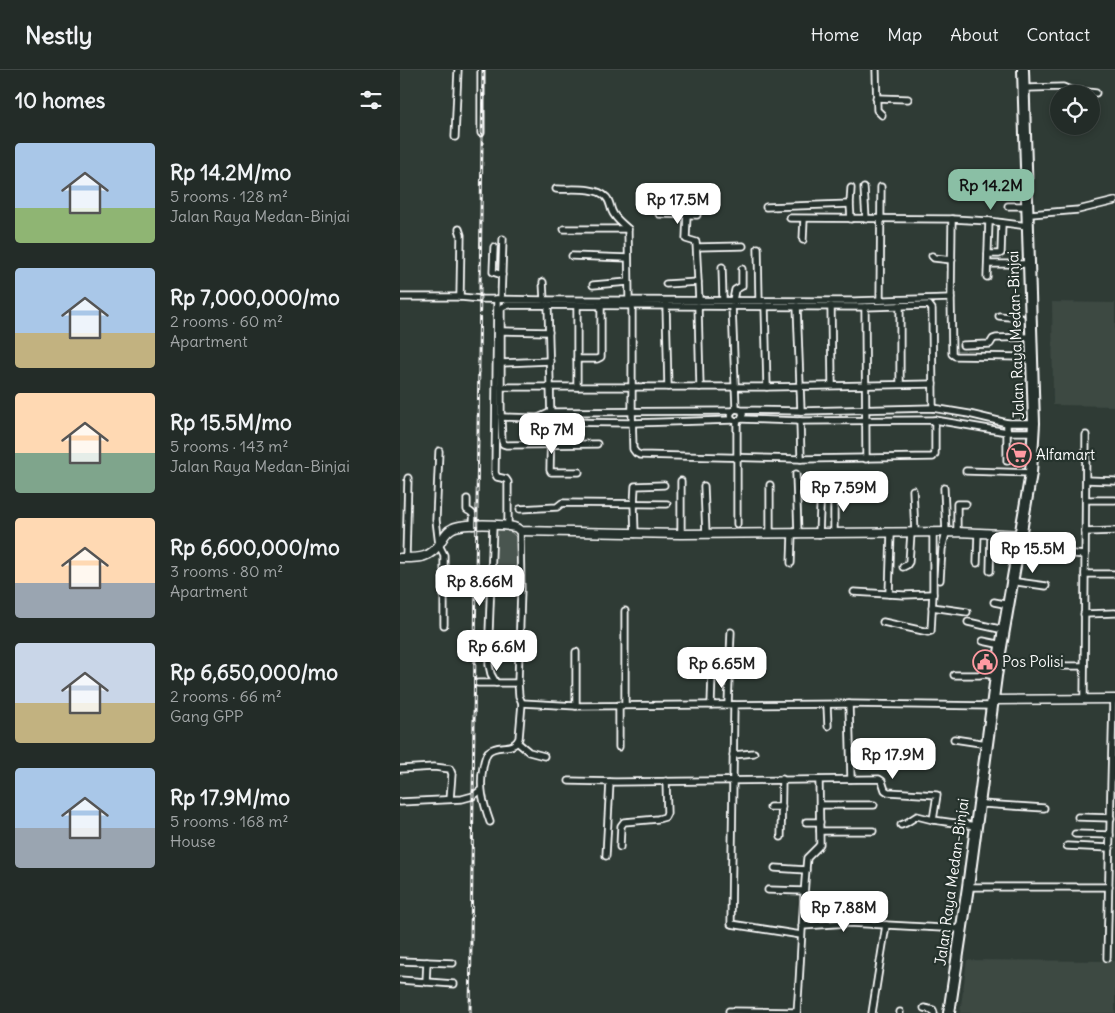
<!DOCTYPE html>
<meta charset="utf-8">
<style>
:root{--surface:#232c28;--page:#2b3430;--text:#f1f3f6;--muted:#a3a7a8;--line:#404845;--accent:#8abfa5}
body{margin:0;font-family:Delius,sans-serif;background:var(--page);color:var(--text);height:100vh;display:flex;flex-direction:column;font-size:19px;white-space:nowrap}
*{box-sizing:border-box;margin:0}
p{font-size:16px;color:var(--muted)}
.icon{flex:none;width:28px;height:28px;fill:none;stroke:currentColor;stroke-width:2;stroke-linecap:round;stroke-linejoin:round}
.map{position:relative;flex:1;overflow:hidden}
.sheet{display:flex;flex-direction:column;background:var(--surface);width:400px}
.sheet>*{flex:none}
.fabs{position:absolute;left:650px;top:15px;display:grid;gap:10px}
.fabs a{display:grid;place-items:center;width:50px;height:50px;border-radius:50%;background:var(--surface);box-shadow:0 2px 8px #0003,0 0 0 1px var(--line);font-size:25px}
.price{position:absolute;translate:-50% -42px;padding:0 11px;border-radius:10px;background:#fff;color:#222;font-size:16px;line-height:32px;filter:drop-shadow(0 1px 2px #0008)}
.price::after{content:'';position:absolute;left:50%;top:30px;width:15px;height:11px;margin-left:-8px;background:inherit;clip-path:polygon(0 0,100% 0,50% 100%)}
.price.on{background:var(--accent);color:#111}
ul{padding:0;list-style:none}
li{display:flex;align-items:center;gap:15px;height:125px;padding:0 15px}
li span{display:grid;place-items:center;flex:none;width:140px;height:100px;border-radius:5px;color:#555}
li>.icon{margin-inline-start:auto}
span .icon{width:60px;height:60px;fill:#fffc;stroke-width:1}
li b{font-size:21px}
h2{display:flex;justify-content:space-between;align-items:center;height:60px;padding:0 15px;font-size:21px}
header{display:flex;align-items:center;gap:30px;box-sizing:border-box;height:70px;padding:0 25px;background:var(--surface);border-bottom:1px solid var(--line)}
header strong{font-size:24px}
nav{display:flex;gap:28px;margin-inline-start:auto;font-size:18px}
main{display:flex;flex:1;min-height:0}
.map>svg:first-child{display:block}
.built{fill:#3c4842}
.green{fill:#4a544f;stroke:#a4aaa7}
.lines{fill:none;stroke-linecap:round;stroke-linejoin:round}
.street-casing{stroke:#fff;stroke-width:9}
.secondary-casing{stroke:#fff;stroke-width:11}
.highway-casing{stroke:#fff;stroke-width:14}
.street{stroke:#26332d;stroke-width:5.5}
.secondary{stroke:#26332d;stroke-width:8}
.highway{stroke:#26332d;stroke-width:10}
.rail-casing{stroke:#fff;stroke-width:3}
.rail{stroke:#26332d;stroke-width:1;stroke-dasharray:4;stroke-linecap:butt}
.labels{text-anchor:middle;stroke-width:4.5;stroke-linejoin:round;paint-order:stroke}
.street-label{font-size:15px;fill:#fff;stroke:#26332d}
.poi-label{font-size:15px;fill:#fff;stroke:#26332d;text-anchor:start}
</style>
<header>
<strong>Nestly</strong>
<nav><a>Home</a><a>Map</a><a>About</a><a>Contact</a></nav>
</header>
<main>
<section class="sheet">
<h2>10 homes<svg class="icon" aria-label="filters" viewBox="0 0 24 24"><path d="M4 7h16M4 17h16"/><circle cx="9" cy="7" r="2"/><circle cx="15" cy="17" r="2"/></svg></h2>
<ul>
<li><span style="background:linear-gradient(#a9c7e8 65%,#8fb573 0)"><svg class="icon" aria-label="home" viewBox="0 0 24 24"><path d="M3 11l9-7 9 7M6 9v11h12V9"/></svg></span><div><b>Rp 14.2M/mo</b><p>5 rooms · 128 m²</p><p>Jalan Raya Medan-Binjai</p></div></li>
<li><span style="background:linear-gradient(#a9c7e8 65%,#c2b280 0)"><svg class="icon" aria-label="home" viewBox="0 0 24 24"><path d="M3 11l9-7 9 7M6 9v11h12V9"/></svg></span><div><b>Rp 7,000,000/mo</b><p>2 rooms · 60 m²</p><p>Apartment</p></div></li>
<li><span style="background:linear-gradient(#ffd9b3 60%,#7fa58c 0)"><svg class="icon" aria-label="home" viewBox="0 0 24 24"><path d="M3 11l9-7 9 7M6 9v11h12V9"/></svg></span><div><b>Rp 15.5M/mo</b><p>5 rooms · 143 m²</p><p>Jalan Raya Medan-Binjai</p></div></li>
<li><span style="background:linear-gradient(#ffd9b3 65%,#9aa5b1 0)"><svg class="icon" aria-label="home" viewBox="0 0 24 24"><path d="M3 11l9-7 9 7M6 9v11h12V9"/></svg></span><div><b>Rp 6,600,000/mo</b><p>3 rooms · 80 m²</p><p>Apartment</p></div></li>
<li><span style="background:linear-gradient(#c9d6e8 60%,#c2b280 0)"><svg class="icon" aria-label="home" viewBox="0 0 24 24"><path d="M3 11l9-7 9 7M6 9v11h12V9"/></svg></span><div><b>Rp 6,650,000/mo</b><p>2 rooms · 66 m²</p><p>Gang GPP</p></div></li>
<li><span style="background:linear-gradient(#a9c7e8 60%,#9aa5b1 0)"><svg class="icon" aria-label="home" viewBox="0 0 24 24"><path d="M3 11l9-7 9 7M6 9v11h12V9"/></svg></span><div><b>Rp 17.9M/mo</b><p>5 rooms · 168 m²</p><p>House</p></div></li>
</ul>
</section>
<div class="map">
<svg width="715" height="943" viewBox="0 0 715 943">
<rect width="100%" height="100%" fill="#2f3b35"/>
<filter id="ink" filterUnits="userSpaceOnUse"><feTurbulence type="fractalNoise" baseFrequency=".02" numOctaves="2"/><feDisplacementMap in="SourceGraphic" scale="10" xChannelSelector="R" yChannelSelector="G"/><feConvolveMatrix kernelMatrix="1 2 1 2 8 2 1 2 1" color-interpolation-filters="sRGB"/></filter>
<g filter="url(#ink)">
<g class="built">
<path d="M652,232L715,233V336L653,335Z"/>
<path d="M567,890L715,891V943H560Z"/>
</g>
<path class="green" d="M95,460C104,460 110,459 116,467L117,520H92Z"/>
<g class="lines">
<g class="street-casing">
<g id="street">
<path d="M476,0L477,40L482,45"/>
<path d="M628,18L663,17L670,20L696,23"/>
<path d="M476,28L508,29"/>
<path d="M81,63V0"/>
<path d="M55,67L58,0"/>
<path d="M464,118L466,149"/>
<path d="M156,119C170,120 196,116 206,127C210,131 210,136 212,141C215,149 223,154 228,159L229,230"/>
<path d="M608,136H627"/>
<path d="M366,137L450,134"/>
<path d="M259,144L297,145"/>
<path d="M287,144L286,169L296,172L299,230"/>
<path d="M631,144L678,140L715,131"/>
<path d="M390,148L552,149L589,151L628,156"/>
<path d="M451,149L450,134L451,118"/>
<path d="M552,149L551,228L552,284L555,286L631,287"/>
<path d="M59,159L61,165L60,227"/>
<path d="M164,159H228"/>
<path d="M403,170L404,149"/>
<path d="M94,177L93,202L102,205"/>
<path d="M297,177L343,176"/>
<path d="M358,178L359,230"/>
<path d="M588,184H599L601,183L602,153"/>
<path d="M172,186L228,188"/>
<path d="M532,186L534,188L552,190"/>
<path d="M588,194H629"/>
<path d="M322,197L323,230"/>
<path d="M587,207L589,151"/>
<path d="M143,212L144,230"/>
<path d="M266,214L298,212"/>
<path d="M193,215L228,212"/>
<path d="M0,227H60L81,229L144,230L454,231L551,228"/>
<path d="M97,229L95,403L97,407L106,409L108,412V456"/>
<path d="M101,229L103,169"/>
<path d="M333,230L335,220L342,216V199"/>
<path d="M480,230L481,117"/>
<path d="M148,235L151,352L150,400L151,402H179"/>
<path d="M177,235V317"/>
<path d="M232,235V342L233,379L236,383L240,385L401,389L533,387L535,384V350"/>
<path d="M266,235L268,317"/>
<path d="M500,235V314"/>
<path d="M298,236L300,317"/>
<path d="M332,236L336,339"/>
<path d="M365,236L367,317"/>
<path d="M397,236L401,341"/>
<path d="M431,236L432,315"/>
<path d="M465,237L466,389"/>
<path d="M599,246L621,248V267"/>
<path d="M101,261L149,262"/>
<path d="M563,275L590,274L593,269L596,268L631,267"/>
<path d="M177,289H197L201,287V235"/>
<path d="M101,293L150,291"/>
<path d="M101,317H367L533,314"/>
<path d="M341,340L343,344L341,349L337,351C329,350 328,342 336,339L341,340L401,341L533,338L569,344L607,353H634"/>
<path d="M101,347L138,348L151,352L232,353L333,350"/>
<path d="M138,348L151,342L332,341"/>
<path d="M341,349L400,351L535,350L607,362H633"/>
<path d="M400,351L401,389"/>
<path d="M197,374L106,375L103,374L102,371L101,347V239L102,237L106,235L465,237L529,235L532,239L533,338"/>
<path d="M39,381L36,450L39,475L44,485V555"/>
<path d="M607,391V353"/>
<path d="M566,401L631,403"/>
<path d="M396,404L398,464"/>
<path d="M686,410L715,411"/>
<path d="M281,411V464"/>
<path d="M370,415V464"/>
<path d="M304,416L306,464"/>
<path d="M513,420L515,463"/>
<path d="M434,422V463"/>
<path d="M67,429V440C76,444 73,447 73,456"/>
<path d="M686,430H715"/>
<path d="M120,439L157,437L162,433L267,434"/>
<path d="M337,454V351"/>
<path d="M93,455L89,563V595L91,604L96,613"/>
<path d="M557,462V434H566"/>
<path d="M685,462L715,461"/>
<path d="M235,464L234,434L235,416L264,415"/>
<path d="M419,464L421,415"/>
<path d="M632,480L685,485"/>
<path d="M6,488L8,408"/>
<path d="M391,493L392,464"/>
<path d="M577,493L578,463"/>
<path d="M503,497L507,495L509,492L511,463"/>
<path d="M590,501L591,463"/>
<path d="M685,504H715"/>
<path d="M540,510L542,479L546,463L544,418"/>
<path d="M617,512L646,516"/>
<path d="M454,522L504,525L533,524"/>
<path d="M489,524L491,463"/>
<path d="M594,532L609,535"/>
<path d="M532,537L567,542"/>
<path d="M684,544L715,543"/>
<path d="M483,552L528,562L531,561L533,523V463"/>
<path d="M568,552L604,560"/>
<path d="M583,571L602,575"/>
<path d="M663,596H684"/>
<path d="M554,605H579L584,604L596,606"/>
<path d="M78,613H118"/>
<path d="M684,629L686,365"/>
<path d="M122,633L176,636L449,634L592,636"/>
<path d="M328,634L331,562"/>
<path d="M449,634L451,709"/>
<path d="M225,635V541"/>
<path d="M311,635L312,603"/>
<path d="M334,635L331,854L401,865"/>
<path d="M427,635L428,656"/>
<path d="M176,636V582"/>
<path d="M554,669L587,674"/>
<path d="M117,672L129,682L144,686"/>
<path d="M219,677V635"/>
<path d="M333,685L354,683"/>
<path d="M0,699L34,697L50,699L52,704L50,729"/>
<path d="M169,711L216,712L479,709L482,711L485,720L488,722L537,725L533,750L576,756"/>
<path d="M0,732L62,729L73,726L81,720"/>
<path d="M583,734L644,738"/>
<path d="M420,735H474"/>
<path d="M370,737H382"/>
<path d="M678,747L711,748"/>
<path d="M90,752C83,732 79,718 83,697C84,692 85,686 88,682C97,673 114,682 119,668L122,633L119,626L118,613L121,519L120,461"/>
<path d="M406,752H420"/>
<path d="M501,755L506,753L517,746L533,750"/>
<path d="M420,761H473"/>
<path d="M675,764L710,765"/>
<path d="M381,767L382,709"/>
<path d="M667,776L710,778"/>
<path d="M220,777L221,756L224,752L258,749L265,747L267,743L266,711"/>
<path d="M206,786L210,712"/>
<path d="M375,798L406,800"/>
<path d="M572,817H709"/>
<path d="M368,820L404,821"/>
<path d="M402,856L449,853L561,859"/>
<path d="M707,888L713,629"/>
<path d="M0,891L53,893"/>
<path d="M0,910L54,914"/>
<path d="M26,912L27,892"/>
<path d="M524,938L533,940L534,943"/>
<path d="M329,941L397,942"/>
<path d="M397,943C401,891 402,840 407,788L418,777L420,774L419,710"/>
<path d="M472,943L486,855"/>
<path d="M500,943V942"/>
</g>
</g>
<g class="secondary-casing">
<g id="secondary">
<path d="M0,488C18,488 30,489 40,473C44,467 46,461 53,458C63,453 103,454 114,457C118,458 117,458 120,461L281,464L557,462L625,465"/>
<path d="M594,630L715,629"/>
</g>
</g>
<g class="highway-casing">
<path id="highway" d="M549,943L568,817L596,606L631,403L634,353L623,0"/>
</g>
<use href="#street" class="street"/>
<use href="#secondary" class="secondary"/>
<use href="#highway" class="highway"/>
<g class="rail-casing">
<path id="rail" d="M70,943L83,0"/>
</g>
<use href="#rail" class="rail"/>
</g>
</g>
<defs>
<g id="supermarket-ring" transform="scale(1.25)"><circle r="9.5" fill="#26332d" stroke="#ff9aa2" stroke-width="1.5"/><path d="M-6-5.5h2.5l.6 2H6L4.5 2H-2.5L-4.4-4H-6ZM-1.5 3.2a1.3 1.3 0 1 0 .1 0ZM3 3.2a1.3 1.3 0 1 0 .1 0Z" fill="#ff9aa2"/></g>
<g id="civic-ring" transform="scale(1.25)"><circle r="9.5" fill="#26332d" stroke="#ff9aa2" stroke-width="1.5"/><path d="M-.6-6.5H3V-4.5H.6V-3L4-1V1h2V6H-6V1h2V-1L-.6-3ZM-1.2 2.5V6h2.4V2.5Z" fill="#ff9aa2"/></g>
</defs>
<g fill-rule="evenodd">
<use href="#supermarket-ring" x="619" y="385"/>
<use href="#civic-ring" x="585" y="592"/>
</g>
<g class="labels">
<g class="street-label">
<text transform="translate(616 265) rotate(-92)" y="5">Jalan Raya Medan-Binjai</text>
<text transform="translate(552 812) rotate(-82)" y="5">Jalan Raya Medan-Binjai</text>
</g>
<g class="poi-label">
<text x="636" y="390">Alfamart</text>
<text x="602" y="597">Pos Polisi</text>
</g>
</g>
</svg>
<div class="fabs">
<a><svg class="icon" aria-label="locate" viewBox="0 0 24 24"><circle cx="12" cy="12" r="6"/><path d="M12 2v4M12 18v4M2 12h4M18 12h4"/></svg></a>
</div>
<b class="price on" style="left:591px;top:141px">Rp 14.2M</b>
<b class="price" style="left:278px;top:155px">Rp 17.5M</b>
<b class="price" style="left:152px;top:385px">Rp 7M</b>
<b class="price" style="left:444px;top:443px">Rp 7.59M</b>
<b class="price" style="left:633px;top:504px">Rp 15.5M</b>
<b class="price" style="left:80px;top:537px">Rp 8.66M</b>
<b class="price" style="left:97px;top:602px">Rp 6.6M</b>
<b class="price" style="left:322px;top:619px">Rp 6.65M</b>
<b class="price" style="left:493px;top:710px">Rp 17.9M</b>
<b class="price" style="left:444px;top:863px">Rp 7.88M</b>
</div>
</main>
